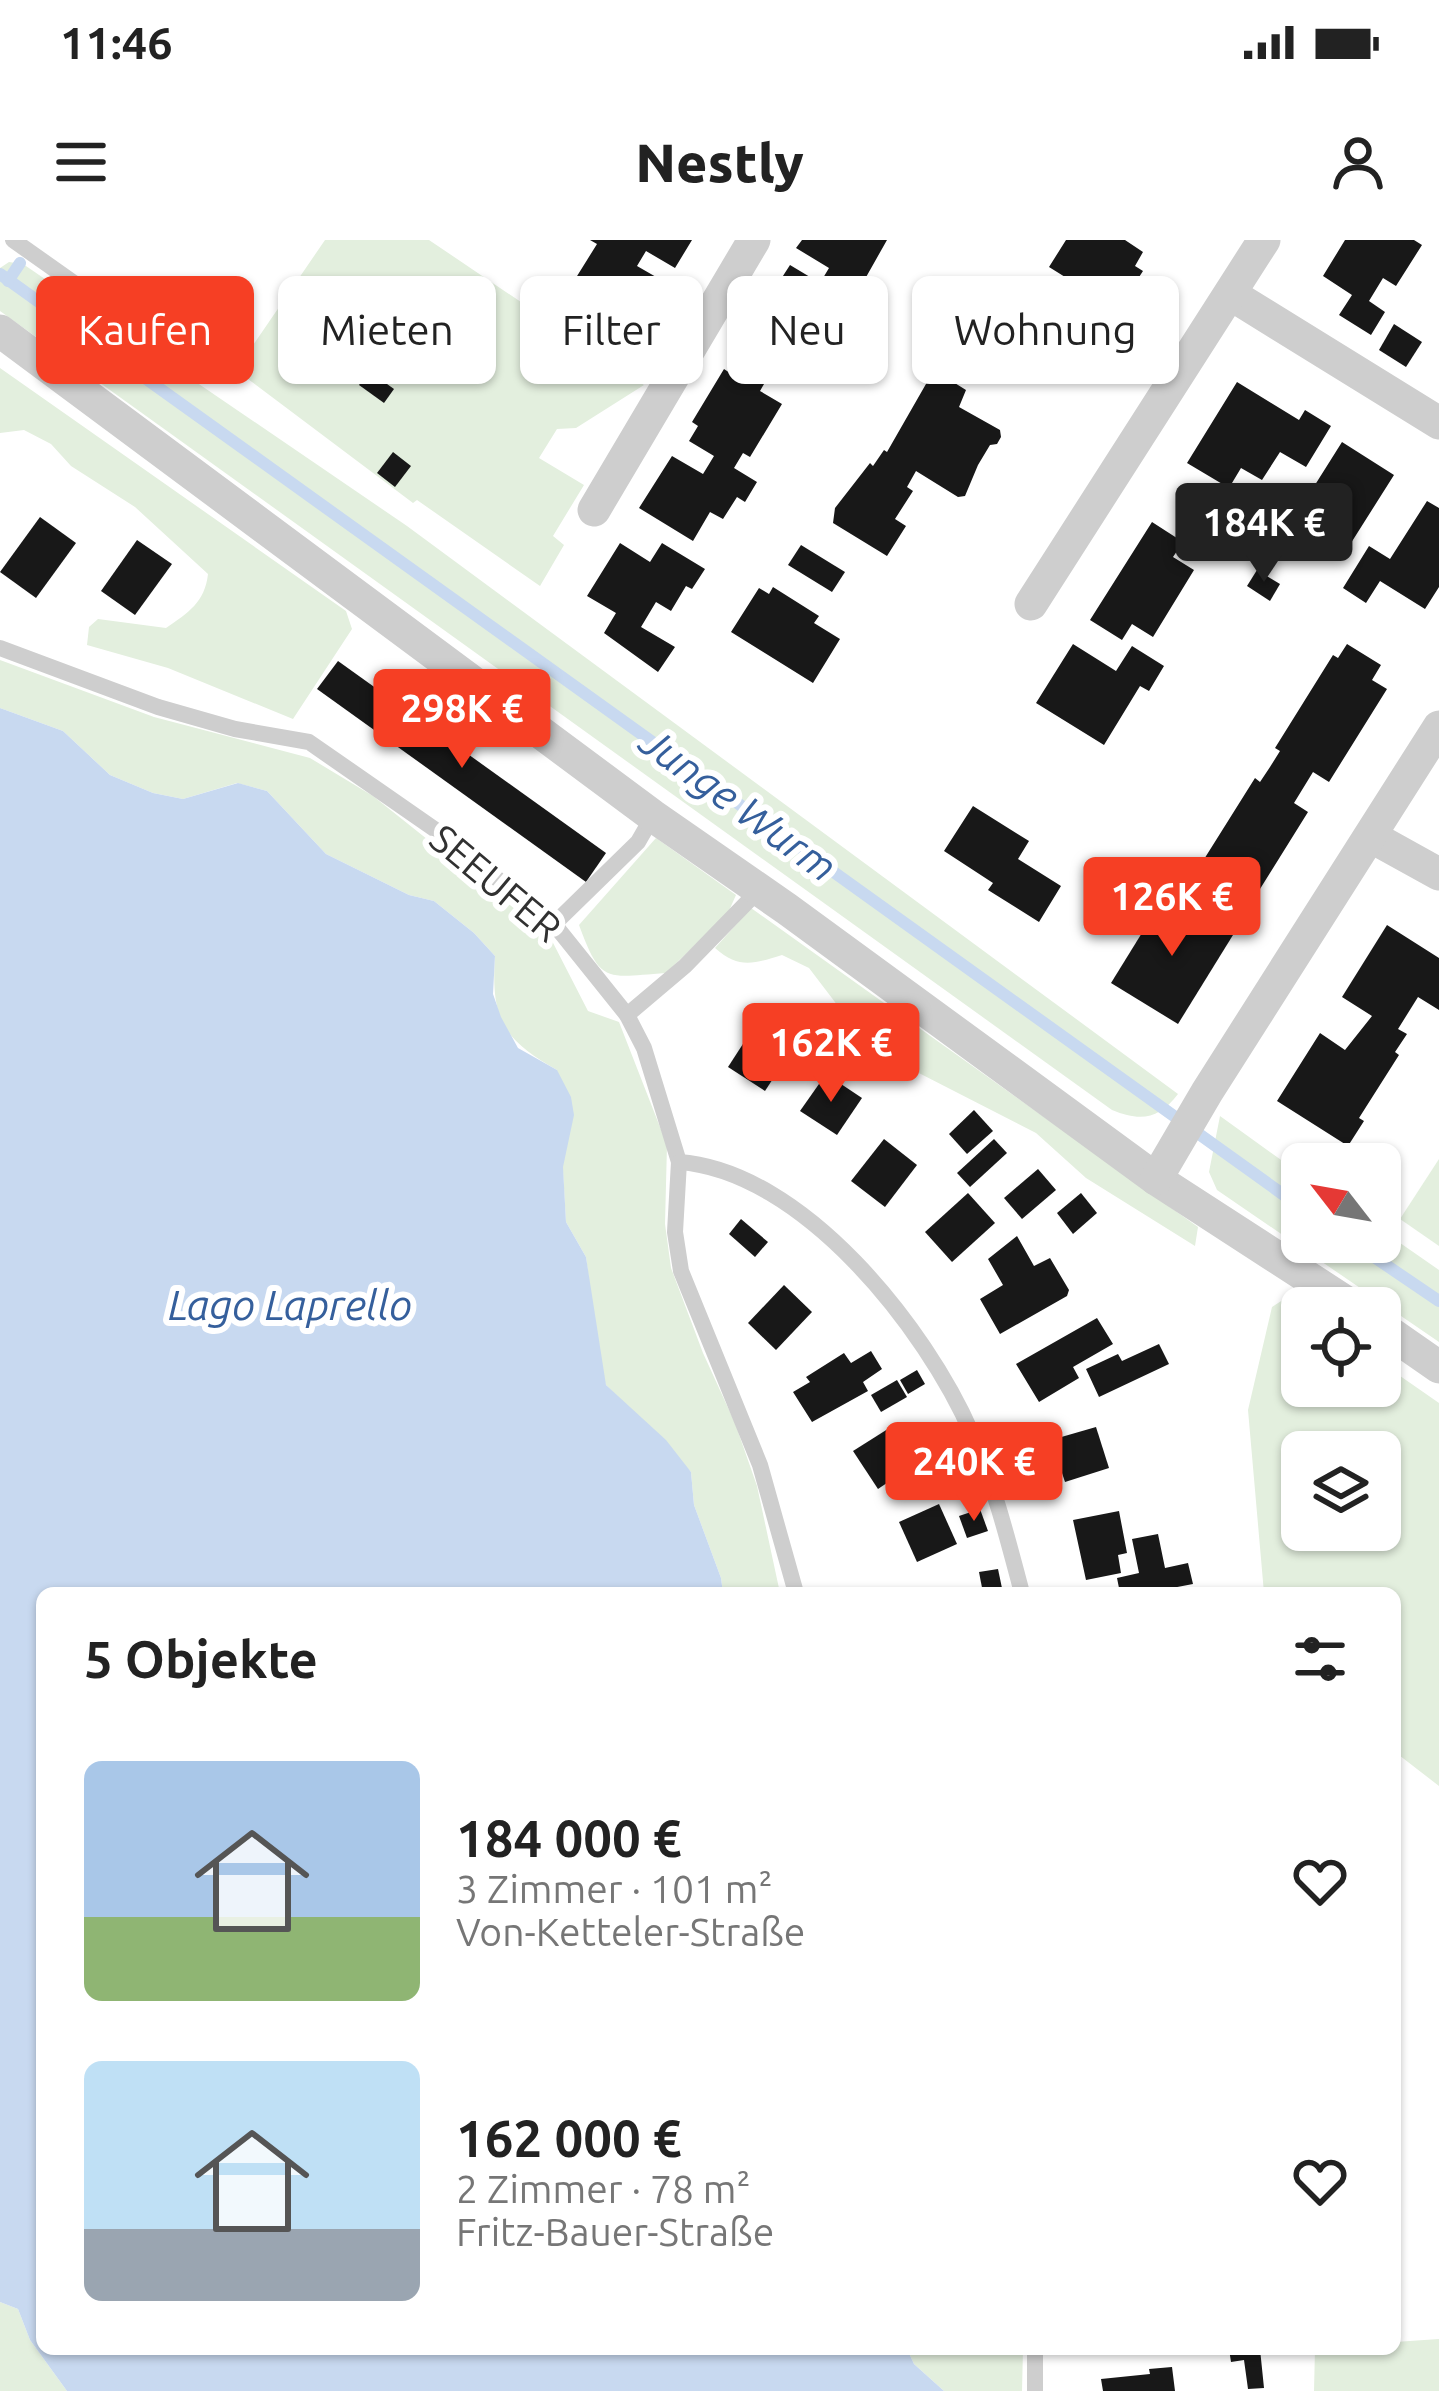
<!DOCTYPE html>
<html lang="de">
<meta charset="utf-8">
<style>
:root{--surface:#fff;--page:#f6f6f6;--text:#222;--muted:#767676;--accent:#f63f24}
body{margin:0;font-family:Ubuntu,sans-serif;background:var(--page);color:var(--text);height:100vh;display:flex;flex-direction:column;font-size:45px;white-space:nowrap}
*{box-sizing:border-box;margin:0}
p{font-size:39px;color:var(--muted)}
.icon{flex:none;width:66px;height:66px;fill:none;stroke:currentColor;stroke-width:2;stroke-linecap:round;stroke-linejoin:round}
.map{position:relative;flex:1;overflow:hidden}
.side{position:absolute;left:36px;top:1347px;width:1365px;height:768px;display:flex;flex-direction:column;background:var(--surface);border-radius:18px;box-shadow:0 3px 9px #0004}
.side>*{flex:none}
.banner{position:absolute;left:36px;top:36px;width:1368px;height:108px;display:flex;gap:24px}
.needle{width:78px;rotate:301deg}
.fabs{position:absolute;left:1281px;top:903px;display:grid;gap:24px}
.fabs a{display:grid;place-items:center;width:120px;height:120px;border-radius:18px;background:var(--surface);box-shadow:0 3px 9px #0004;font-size:60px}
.price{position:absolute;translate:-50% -102px;padding:0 27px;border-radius:12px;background:var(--accent);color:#fff;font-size:39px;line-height:78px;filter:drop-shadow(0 3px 6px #0008)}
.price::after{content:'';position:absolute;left:50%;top:72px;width:36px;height:27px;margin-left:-18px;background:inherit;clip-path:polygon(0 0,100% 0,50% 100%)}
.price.active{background:#222;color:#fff}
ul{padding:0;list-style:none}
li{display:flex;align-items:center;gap:36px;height:300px;padding:0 48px}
li span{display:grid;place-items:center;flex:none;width:336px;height:240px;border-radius:18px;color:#555}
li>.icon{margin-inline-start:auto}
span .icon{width:144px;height:144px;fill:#fffc;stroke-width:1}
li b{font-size:51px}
h2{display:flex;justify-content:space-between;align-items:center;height:144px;padding:0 48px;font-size:51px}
.pill{padding:0 42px;border-radius:18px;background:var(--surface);box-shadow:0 3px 9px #0004;font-size:42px;line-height:108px}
.pill.active{background:var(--accent);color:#fff}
.status{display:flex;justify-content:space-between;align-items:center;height:84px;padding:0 60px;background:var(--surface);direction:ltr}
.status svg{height:33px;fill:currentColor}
header{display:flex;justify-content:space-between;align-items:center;height:156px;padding:0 48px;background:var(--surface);font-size:54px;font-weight:800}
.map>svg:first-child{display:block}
.green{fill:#e3efde;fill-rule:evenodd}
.water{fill:#c8d9f0}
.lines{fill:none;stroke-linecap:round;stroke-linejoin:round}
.stream{stroke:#c8d9f0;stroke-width:12}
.building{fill:#181818}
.lane{stroke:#cecece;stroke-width:16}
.street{stroke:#cecece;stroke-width:33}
.labels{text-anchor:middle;stroke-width:12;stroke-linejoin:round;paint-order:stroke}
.street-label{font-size:39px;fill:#313131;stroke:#fff}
.water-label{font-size:42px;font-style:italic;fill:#355f9c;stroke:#fff}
</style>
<div class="status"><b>11:46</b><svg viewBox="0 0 49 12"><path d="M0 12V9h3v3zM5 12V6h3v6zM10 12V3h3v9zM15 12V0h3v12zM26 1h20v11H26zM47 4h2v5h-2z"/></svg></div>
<header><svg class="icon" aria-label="menu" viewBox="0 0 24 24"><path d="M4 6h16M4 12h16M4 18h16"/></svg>Nestly<svg class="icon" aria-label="person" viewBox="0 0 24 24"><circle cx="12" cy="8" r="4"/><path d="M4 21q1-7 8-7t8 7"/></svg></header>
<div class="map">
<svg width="1439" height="2151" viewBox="0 0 1439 2151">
<rect width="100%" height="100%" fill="#fff"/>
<g class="green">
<path d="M325,0H429L644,145L576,188L557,189L539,218L584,245L553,296L564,305L540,346L417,260L413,263L236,130Z"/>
<path d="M9,22L23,24L407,286L1178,854C1159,879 1141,882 1112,870L0,71V28Z"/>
<path d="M0,128L346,371L352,389L293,479L168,428L87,405L89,387L98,379L166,388C188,373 205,362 208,334L135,267L71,226L51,204L24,190L0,193Z"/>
<path d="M0,420L154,477L310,518L373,556L550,697L588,771L619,782L667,905L665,984L671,1028L703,1113L735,1183L757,1246L780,1353H723L721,1338L694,1265L691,1232L606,1145L600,1128L586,1017L566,982L557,830C502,799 491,779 495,716L474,693L434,661L409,655L326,614L267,551L237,543L183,559L153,553L110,535L63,491L0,468Z"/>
<path d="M656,598L736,655L728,673L666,733C606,737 601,745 579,685Z"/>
<path d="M751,668L1198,987L1195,1006L1086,938L1036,893L870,808L809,728L782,715C753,724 739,729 715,708Z"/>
<path d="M1220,876L1302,935V1002H1380V989L1439,1030V1102L1217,950L1209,932Z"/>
<path d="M1439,919V1006L1400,979Z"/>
<path d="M1298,1050L1323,1068H1302V1146H1380V1122L1439,1163V1546L1395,1512V1353H1264L1248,1170L1272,1067ZM1302,1212H1380V1290H1302Z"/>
<path d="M0,2062L18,2069L30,2100L67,2151H0Z"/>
<path d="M1439,2099V2151H1314L1315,2109H1395V2102Z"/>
<path d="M907,2109H966L969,2113L993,2114L995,2109H1023L1022,2151H944L914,2124Z"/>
</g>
<path class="water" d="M0,468L63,491L110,535L153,553L183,559L238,543L267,551L326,614L409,655L434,661L474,693L495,716L493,754L501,777L518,808L557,830L571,857L574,875L563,927L566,982L586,1017L606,1145L666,1200L691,1232L694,1265L721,1338L723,1353H42V2109H907L914,2124L944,2151H67L30,2100L18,2069L0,2062Z"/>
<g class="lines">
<g class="stream">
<path d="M0,34L1302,968"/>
<path d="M8,41L20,23"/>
<path d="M1352,1002L1439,1061"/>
</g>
</g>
<g class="building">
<path d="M590,0H692L675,28L646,11L637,26L670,45L631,110L598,91L589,106L545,79L555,62L559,65L597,4Z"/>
<path d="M802,0H887L852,62L835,52L794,126L745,95L790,25L820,43L829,28L796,8Z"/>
<path d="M1066,0H1125L1143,12L1135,26L1143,31L1130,51L1121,48L1110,65L1049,27Z"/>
<path d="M1345,0H1414L1422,5L1396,46L1383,38L1369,61L1385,72L1371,95L1339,75L1352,55L1323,36Z"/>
<path d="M379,78L411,100L395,122L364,99Z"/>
<path d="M1394,84L1422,102L1406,127L1379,110Z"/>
<path d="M374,111L395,126L387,136L366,121Z"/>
<path d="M742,114L771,132L760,151L782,164L750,217L743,213L734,228L757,242L745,262L737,257L723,279L710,272L693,301L639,268L672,216L703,234L714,216L689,201L698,186L692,182L724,129L730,133Z"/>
<path d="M934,130L966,150L959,167L1000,190L1001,197L997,204L990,205L978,225L965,256L958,257L916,231L907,247L913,251L895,279L906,286L887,316L833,283L835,268L870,223L873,226L884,210L887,212Z"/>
<path d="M369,131L394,149L384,163L359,145Z"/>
<path d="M1237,142L1299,180L1305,170L1331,186L1306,227L1280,212L1262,240L1241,228L1229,248L1187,223Z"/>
<path d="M1342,202L1394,235L1351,303L1302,273L1291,290L1273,279L1293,246L1308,256Z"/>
<path d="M393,212L411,226L395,247L377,233Z"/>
<path d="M1427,261L1439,268V347L1425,369L1380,341L1366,363L1343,348L1369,306L1390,319Z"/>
<path d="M40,277L76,303L36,358L0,332Z"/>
<path d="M1152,282L1183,302L1173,317L1194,330L1153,397L1132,384L1122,400L1090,380Z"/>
<path d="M137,300L172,324L135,375L101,351Z"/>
<path d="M620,303L650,322L662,303L705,329L692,349L686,346L671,371L656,362L641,387L675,407L658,432L604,393L616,373L587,356Z"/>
<path d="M801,305L845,332L832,352L788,325Z"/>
<path d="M1257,330L1280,344L1270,361L1247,346Z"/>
<path d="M773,347L819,376L814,383L840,399L813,443L731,392L759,348L769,354Z"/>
<path d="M1073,404L1116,431L1132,406L1164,426L1149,451L1140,446L1104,505L1036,463Z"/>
<path d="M1347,404L1381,425L1372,440L1387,449L1329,542L1313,532L1294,563L1308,572L1250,665L1235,656L1227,670L1193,650L1202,636L1196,632L1255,538L1260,542L1270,527L1280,511L1275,508L1333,415L1338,418Z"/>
<path d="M338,421L606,613L586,642L317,449Z"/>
<path d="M973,566L1029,601L1018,619L1061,646L1039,682L988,650L993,643L944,611Z"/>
<path d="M1166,654L1233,695L1178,784L1111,743Z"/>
<path d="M1387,685L1439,718V770L1418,757L1398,789L1407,794L1395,812L1399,815L1359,878L1364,881L1348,906L1277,861L1320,793L1345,810L1372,776L1342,757Z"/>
<path d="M752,790L789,814L765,851L728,827Z"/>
<path d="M826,834L862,858L837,895L800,871Z"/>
<path d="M974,870L993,891L967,914L949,894Z"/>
<path d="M884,899L917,925L885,967L851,941Z"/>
<path d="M994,899L1007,913L970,947L957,933Z"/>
<path d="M1038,929L1056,950L1022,979L1004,958Z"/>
<path d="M968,953L995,983L952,1022L925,992Z"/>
<path d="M1081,953L1097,973L1073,994L1057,973Z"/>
<path d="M741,979L768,1002L755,1017L729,994Z"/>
<path d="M1017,996L1034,1026L1050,1018L1069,1050L1067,1056L1000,1094L980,1059L1003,1045L988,1019Z"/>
<path d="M784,1045L812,1072L776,1110L748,1083Z"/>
<path d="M1097,1078L1113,1104L1073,1127L1079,1138L1039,1162L1016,1124Z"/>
<path d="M1159,1104L1169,1124L1099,1157L1086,1129L1118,1114L1122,1121Z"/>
<path d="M871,1111L882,1129L863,1142L868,1151L812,1182L793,1152L810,1142L806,1137L844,1113L851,1123Z"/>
<path d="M917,1130L925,1144L908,1154L900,1140Z"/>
<path d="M897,1140L907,1157L881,1172L871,1155Z"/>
<path d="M891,1187L915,1224L878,1249L853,1211Z"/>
<path d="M1096,1187L1109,1228L1065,1242L1051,1200Z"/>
<path d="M939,1264L957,1304L917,1322L899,1282Z"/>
<path d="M980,1269L988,1291L967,1298L959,1276Z"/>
<path d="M1119,1271L1127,1313L1118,1315L1121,1333L1086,1340L1073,1280Z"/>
<path d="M1158,1294L1165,1328L1188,1323L1193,1344L1146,1353H1120L1117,1338L1139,1333L1132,1299Z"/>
<path d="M998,1329L1003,1353H983L979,1332Z"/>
<path d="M1229,2109H1260L1264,2148L1248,2149L1244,2120L1231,2122Z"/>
<path d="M1172,2127L1175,2151H1103L1101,2139L1150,2134L1149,2129Z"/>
</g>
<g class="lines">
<g class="lane">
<path d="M13,0L204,135L228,102"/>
<path d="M0,408L158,467L235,489L309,502L440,593L554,684L627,775L644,808L679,922L675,992L681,1031L760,1225L796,1353"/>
<path d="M554,684L638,602L653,576"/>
<path d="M627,775L685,726L758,651"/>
<path d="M679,922C803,931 926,1088 972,1194C994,1245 1008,1300 1022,1353"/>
<path d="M1035,2151V2109"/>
</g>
<g class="street">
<path d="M1232,55L1439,183"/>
<path d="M0,91L653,576L787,669L1156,939L1355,1068"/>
<path d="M594,270L754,0"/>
<path d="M1031,364L1264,0"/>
<path d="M1372,597L1439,634"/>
<path d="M1156,939L1207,852L1439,487"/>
<path d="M1380,1086L1439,1127"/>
</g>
</g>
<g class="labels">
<g class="street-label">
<text transform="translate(496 643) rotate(40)" y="14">SEEUFER</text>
</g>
<g class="water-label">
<text transform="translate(739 564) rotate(36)" y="15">Junge Wurm</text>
<text x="290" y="1080">Lago Laprello</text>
</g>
</g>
</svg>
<div class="fabs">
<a><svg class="needle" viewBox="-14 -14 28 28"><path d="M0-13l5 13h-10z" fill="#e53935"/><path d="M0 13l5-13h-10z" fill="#767676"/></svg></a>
<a><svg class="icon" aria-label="locate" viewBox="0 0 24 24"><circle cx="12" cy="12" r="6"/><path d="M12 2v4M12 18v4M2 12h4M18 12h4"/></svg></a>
<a><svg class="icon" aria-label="layers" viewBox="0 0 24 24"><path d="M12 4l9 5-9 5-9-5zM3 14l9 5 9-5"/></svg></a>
</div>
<b class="price active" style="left:1264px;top:345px">184K €</b>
<b class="price" style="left:462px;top:531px">298K €</b>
<b class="price" style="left:1172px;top:719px">126K €</b>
<b class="price" style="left:831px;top:865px">162K €</b>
<b class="price" style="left:974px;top:1284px">240K €</b>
<div class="banner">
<a class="pill active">Kaufen</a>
<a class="pill">Mieten</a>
<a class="pill">Filter</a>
<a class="pill">Neu</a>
<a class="pill">Wohnung</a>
</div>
<section class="side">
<h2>5 Objekte<svg class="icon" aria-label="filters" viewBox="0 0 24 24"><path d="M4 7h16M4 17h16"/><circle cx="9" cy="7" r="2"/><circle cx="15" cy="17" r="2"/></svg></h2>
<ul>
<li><span style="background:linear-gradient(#a9c7e8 65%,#8fb573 0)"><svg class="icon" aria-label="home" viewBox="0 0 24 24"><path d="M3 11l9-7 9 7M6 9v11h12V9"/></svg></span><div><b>184 000 €</b><p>3 Zimmer · 101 m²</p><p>Von-Ketteler-Straße</p></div><svg class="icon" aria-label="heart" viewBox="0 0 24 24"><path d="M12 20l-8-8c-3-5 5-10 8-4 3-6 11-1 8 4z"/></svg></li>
<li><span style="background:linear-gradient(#bfe0f5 70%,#9aa5b1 0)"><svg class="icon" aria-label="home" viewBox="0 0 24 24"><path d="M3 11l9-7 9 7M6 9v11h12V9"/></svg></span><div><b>162 000 €</b><p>2 Zimmer · 78 m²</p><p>Fritz-Bauer-Straße</p></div><svg class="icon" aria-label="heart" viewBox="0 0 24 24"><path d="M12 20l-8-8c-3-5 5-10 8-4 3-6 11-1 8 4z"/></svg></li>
</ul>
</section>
</div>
